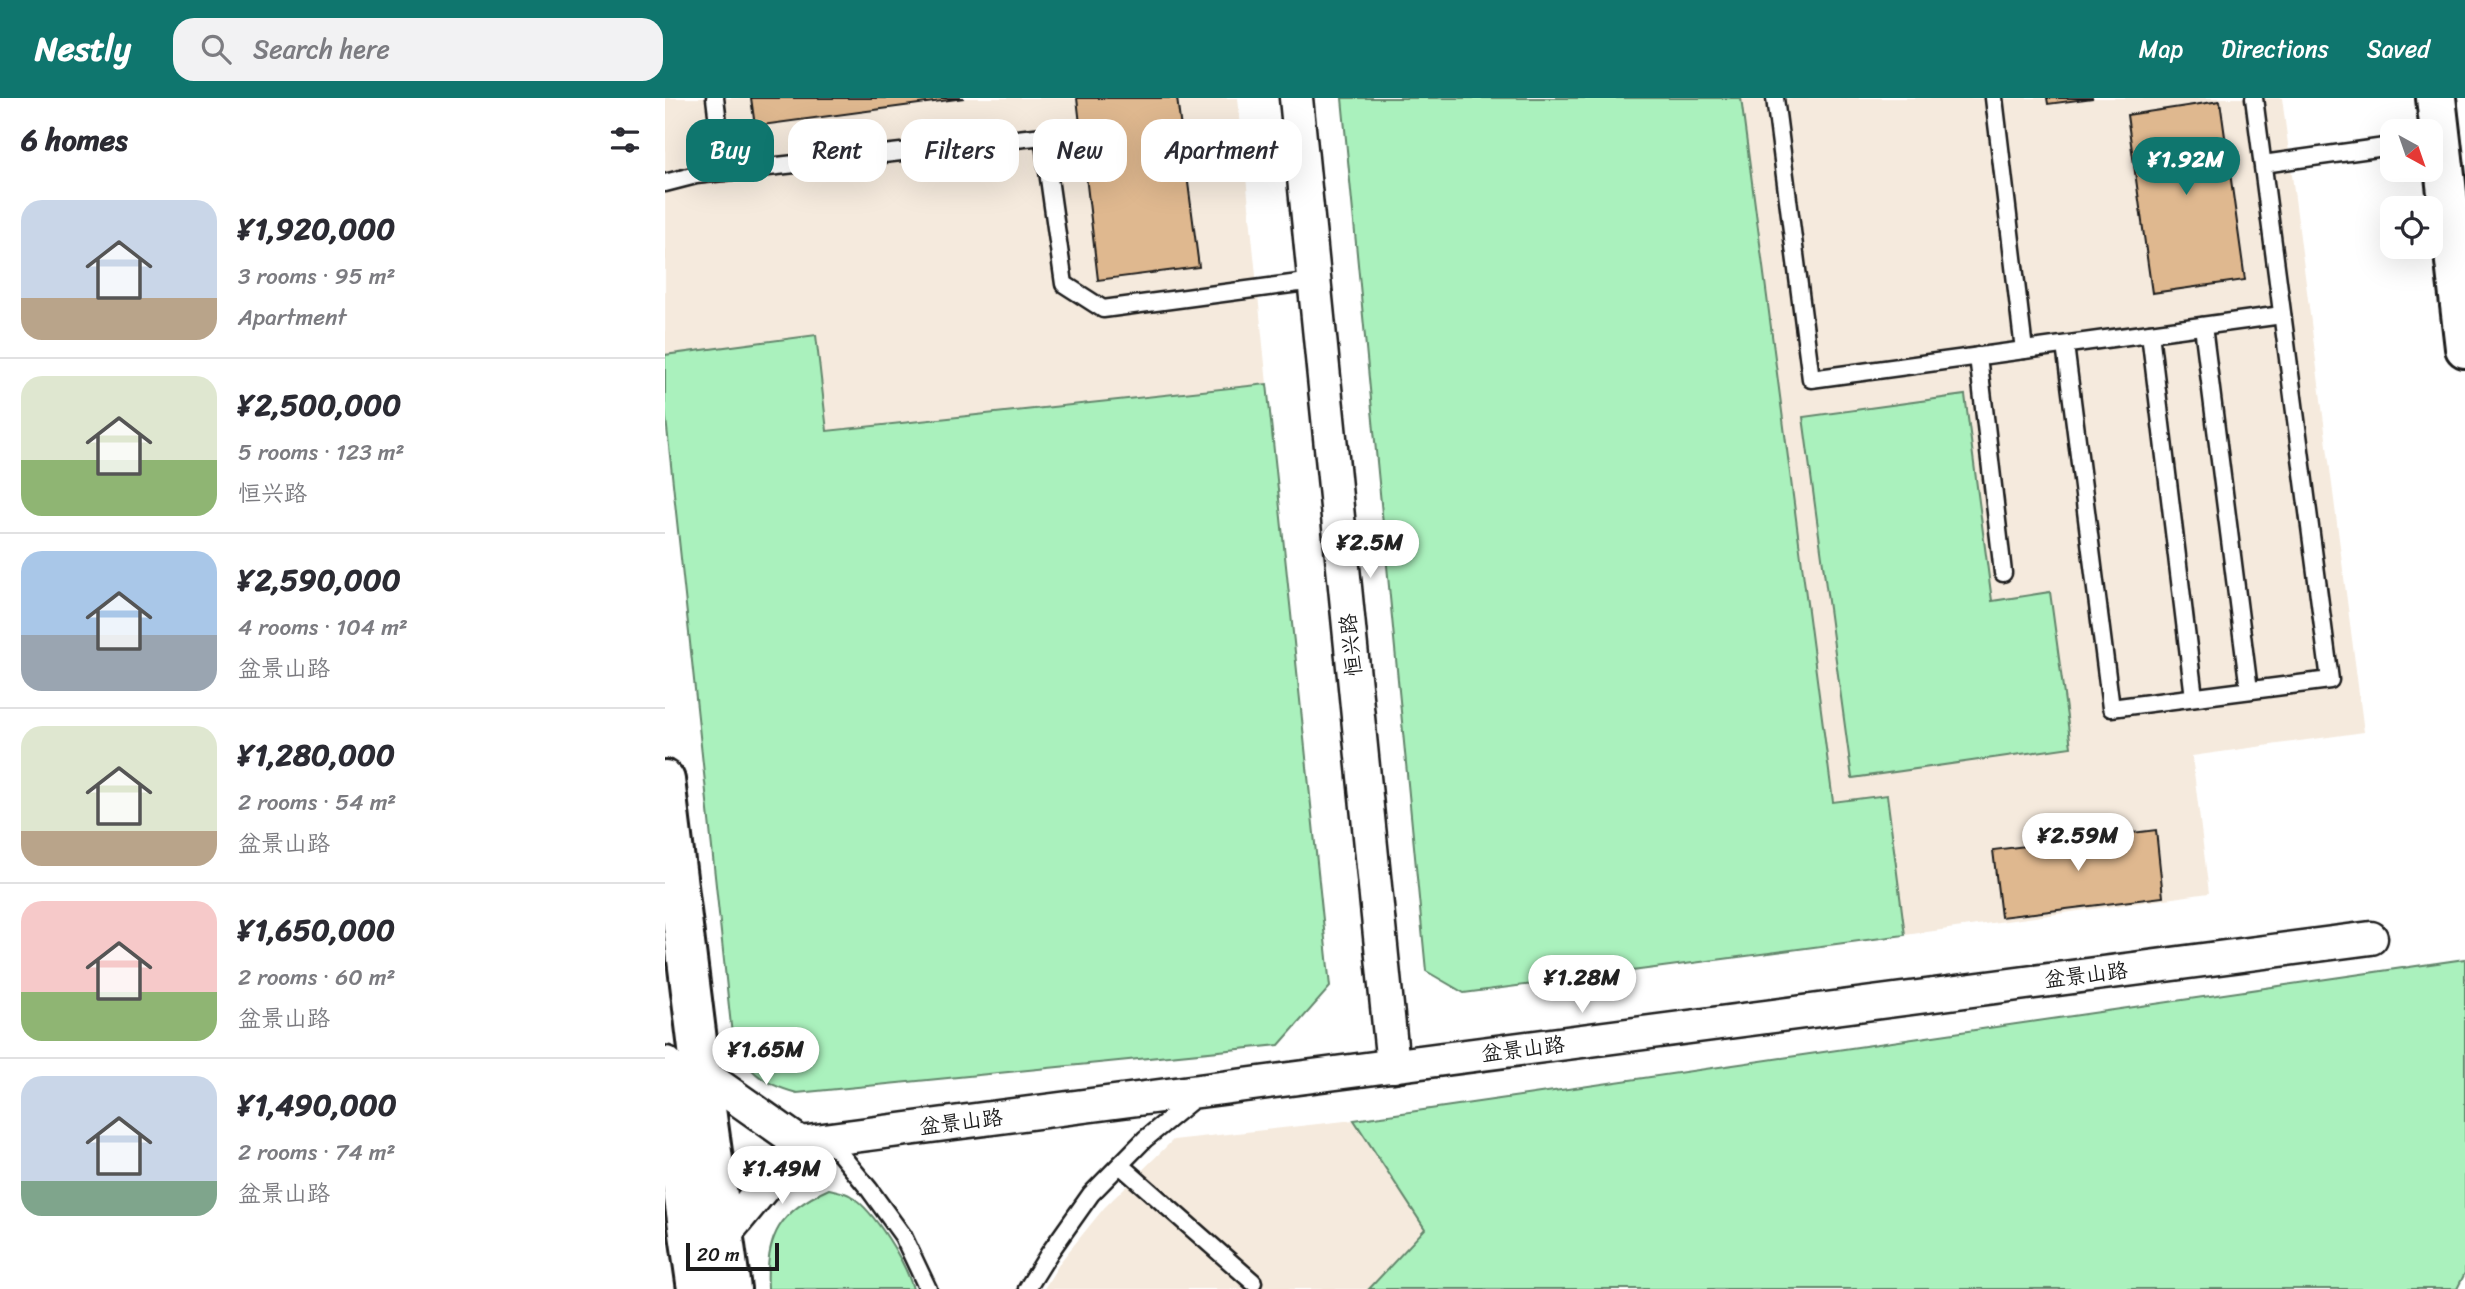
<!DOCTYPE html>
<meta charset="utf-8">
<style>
:root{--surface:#fff;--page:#f2f2f3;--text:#2b2b33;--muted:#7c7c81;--line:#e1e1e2;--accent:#0f766e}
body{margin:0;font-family:Sriracha,"LXGW WenKai TC",sans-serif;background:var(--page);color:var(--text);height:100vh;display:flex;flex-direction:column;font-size:26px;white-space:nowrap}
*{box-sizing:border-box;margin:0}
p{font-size:23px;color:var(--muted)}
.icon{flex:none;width:38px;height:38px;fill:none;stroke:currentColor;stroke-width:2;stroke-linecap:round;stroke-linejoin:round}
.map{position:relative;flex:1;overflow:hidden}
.panel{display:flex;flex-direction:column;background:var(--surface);width:665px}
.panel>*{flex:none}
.guide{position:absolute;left:21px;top:21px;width:665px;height:63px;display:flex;gap:14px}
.needle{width:46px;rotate:140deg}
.buttons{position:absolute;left:1715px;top:21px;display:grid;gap:14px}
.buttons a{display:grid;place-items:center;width:63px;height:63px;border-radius:14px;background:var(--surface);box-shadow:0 7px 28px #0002;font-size:35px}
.scale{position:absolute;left:21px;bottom:18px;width:93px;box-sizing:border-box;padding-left:7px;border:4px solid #1c1c1c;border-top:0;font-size:19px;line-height:24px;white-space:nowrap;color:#1c1c1c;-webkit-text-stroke:5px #fff;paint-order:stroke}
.price{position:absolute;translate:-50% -60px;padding:0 16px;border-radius:24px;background:#fff;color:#222;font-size:23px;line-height:46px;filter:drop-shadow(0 2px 4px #0008)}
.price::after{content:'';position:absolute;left:50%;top:42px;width:21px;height:16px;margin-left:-10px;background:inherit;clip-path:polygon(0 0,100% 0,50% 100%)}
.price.active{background:var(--accent);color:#fff}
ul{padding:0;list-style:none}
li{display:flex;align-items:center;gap:21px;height:175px;padding:0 21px}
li+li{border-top:2px solid var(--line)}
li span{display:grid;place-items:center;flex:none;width:196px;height:140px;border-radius:21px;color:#555}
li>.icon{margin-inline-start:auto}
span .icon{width:84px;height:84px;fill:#fffc;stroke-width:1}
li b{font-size:30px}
h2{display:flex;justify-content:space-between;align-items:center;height:84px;padding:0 21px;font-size:30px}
.pill{padding:0 24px;border-radius:21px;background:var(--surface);box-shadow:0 7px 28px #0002;font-size:24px;line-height:63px}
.pill.active{background:var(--accent);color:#fff}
header{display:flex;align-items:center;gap:42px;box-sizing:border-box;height:98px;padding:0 35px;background:var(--accent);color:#fff}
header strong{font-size:33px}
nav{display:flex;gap:38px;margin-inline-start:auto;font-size:24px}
.search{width:490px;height:63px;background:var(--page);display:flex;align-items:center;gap:18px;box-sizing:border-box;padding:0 24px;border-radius:21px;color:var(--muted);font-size:26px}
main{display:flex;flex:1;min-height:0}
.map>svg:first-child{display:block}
.built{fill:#f5eadd}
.green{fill:#aaf1bd;stroke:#63866c;stroke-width:2}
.building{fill:#dfb88f;stroke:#1c1c1c;stroke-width:2}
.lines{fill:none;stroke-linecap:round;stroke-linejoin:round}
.service-casing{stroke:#1c1c1c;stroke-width:21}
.minor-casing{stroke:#1c1c1c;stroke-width:37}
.tertiary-casing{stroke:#1c1c1c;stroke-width:44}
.secondary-casing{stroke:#1c1c1c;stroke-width:44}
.service{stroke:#fff;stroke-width:16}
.minor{stroke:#fff;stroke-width:32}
.tertiary{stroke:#fff;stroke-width:38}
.secondary{stroke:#fff;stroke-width:38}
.labels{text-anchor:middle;stroke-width:5;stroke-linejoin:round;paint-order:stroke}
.street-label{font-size:21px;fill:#1c1c1c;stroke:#fff}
</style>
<header>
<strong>Nestly</strong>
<div class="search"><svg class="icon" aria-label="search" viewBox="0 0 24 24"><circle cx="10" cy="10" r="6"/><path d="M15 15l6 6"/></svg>Search here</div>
<nav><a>Map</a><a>Directions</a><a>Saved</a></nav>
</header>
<main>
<section class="panel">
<h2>6 homes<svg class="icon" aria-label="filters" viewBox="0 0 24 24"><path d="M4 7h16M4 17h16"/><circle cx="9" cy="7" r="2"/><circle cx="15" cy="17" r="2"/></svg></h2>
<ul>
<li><span style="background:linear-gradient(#c9d6e8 70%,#b9a48a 0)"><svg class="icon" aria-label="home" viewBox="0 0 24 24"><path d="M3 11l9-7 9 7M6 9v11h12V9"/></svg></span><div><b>¥1,920,000</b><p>3 rooms · 95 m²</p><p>Apartment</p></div></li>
<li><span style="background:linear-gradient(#dfe7d0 60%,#8fb573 0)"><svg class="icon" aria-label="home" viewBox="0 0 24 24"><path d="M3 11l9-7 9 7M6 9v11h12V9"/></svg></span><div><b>¥2,500,000</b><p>5 rooms · 123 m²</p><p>恒兴路</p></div></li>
<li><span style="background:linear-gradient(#a9c7e8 60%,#9aa5b1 0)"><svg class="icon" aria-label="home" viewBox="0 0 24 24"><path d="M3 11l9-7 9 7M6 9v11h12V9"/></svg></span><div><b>¥2,590,000</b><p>4 rooms · 104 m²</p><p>盆景山路</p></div></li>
<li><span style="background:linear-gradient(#dfe7d0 75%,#b9a48a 0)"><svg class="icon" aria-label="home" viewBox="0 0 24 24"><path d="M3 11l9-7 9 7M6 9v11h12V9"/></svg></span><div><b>¥1,280,000</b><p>2 rooms · 54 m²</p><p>盆景山路</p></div></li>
<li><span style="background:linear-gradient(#f6c9c9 65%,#8fb573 0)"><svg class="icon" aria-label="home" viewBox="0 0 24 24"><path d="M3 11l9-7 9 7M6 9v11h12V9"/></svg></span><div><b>¥1,650,000</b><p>2 rooms · 60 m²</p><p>盆景山路</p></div></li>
<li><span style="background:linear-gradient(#c9d6e8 75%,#7fa58c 0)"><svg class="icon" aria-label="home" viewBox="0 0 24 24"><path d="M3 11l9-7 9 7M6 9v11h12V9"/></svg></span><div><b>¥1,490,000</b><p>2 rooms · 74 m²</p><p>盆景山路</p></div></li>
</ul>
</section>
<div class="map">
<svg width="1800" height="1191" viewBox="0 0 1800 1191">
<rect width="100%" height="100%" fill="#fff"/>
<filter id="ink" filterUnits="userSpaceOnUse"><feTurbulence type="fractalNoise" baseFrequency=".0143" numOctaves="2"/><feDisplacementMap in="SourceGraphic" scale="14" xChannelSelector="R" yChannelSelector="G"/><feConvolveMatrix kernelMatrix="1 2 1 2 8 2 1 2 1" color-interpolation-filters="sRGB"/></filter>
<g filter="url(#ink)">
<g class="built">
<path d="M0,0H573L602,286L161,333L151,237L0,257Z"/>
<path d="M1076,0H1617L1699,634L1527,658L1544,795L1240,837L1222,698L1168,705Z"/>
<path d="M689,1022L760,1131L704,1191H379L396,1163L439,1110L508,1042Z"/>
</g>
<g class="green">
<path d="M677,0H1076L1168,704L1222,697L1240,837L799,895L761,873Z"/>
<path d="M151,237L162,333L602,286L665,889L614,947L132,995C95,985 81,973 67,937L0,311V257Z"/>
<path d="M1300,297L1327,503L1385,494L1406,649L1187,680L1138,319Z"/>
<path d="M1800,861V1175L1792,1191H704L760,1131L689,1022Z"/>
<path d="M164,1091C172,1093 180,1094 186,1098C210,1114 240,1163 248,1191H103C100,1137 115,1113 164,1091Z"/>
</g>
<g class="building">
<path d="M86,0H299L90,28Z"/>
<path d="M412,0H512L534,169L433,182Z"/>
<path d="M1382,0H1428L1383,6Z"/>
<path d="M1555,3L1580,182L1487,195L1462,17Z"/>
<path d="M1491,732L1498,799L1336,819L1328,752Z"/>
</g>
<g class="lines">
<g class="service-casing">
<g id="service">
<path d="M50,0L59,74"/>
<path d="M1110,0L1146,281L1617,217"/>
<path d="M1329,0L1359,252"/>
<path d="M1598,66L1727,48"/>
<path d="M0,85L31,77L59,74L378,38L399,186L438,211L649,183"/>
<path d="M1538,228L1584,592"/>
<path d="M1485,235L1529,599"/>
<path d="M1400,247L1446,610L1665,582L1589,0"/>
<path d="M1313,258L1338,475"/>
<path d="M163,1041L204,1091L238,1138L263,1191"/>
<path d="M455,1067L588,1184"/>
<path d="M362,1191L385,1154L426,1096L480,1041L531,999"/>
</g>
</g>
<g class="minor-casing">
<g id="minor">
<path d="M631,0L728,968"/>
<path d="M36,975L135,1045"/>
<path d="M59,1137L135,1045L1706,840"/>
</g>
</g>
<g class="tertiary-casing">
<path id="tertiary" d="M1771,0L1800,250"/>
</g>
<g class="secondary-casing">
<g id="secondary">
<path d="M0,682L36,975L66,1191"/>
<path d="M0,968L32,1191"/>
</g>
</g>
<use href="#service" class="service"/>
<use href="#minor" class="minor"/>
<use href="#tertiary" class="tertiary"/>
<use href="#secondary" class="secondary"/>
</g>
</g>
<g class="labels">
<g class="street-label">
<text transform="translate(686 547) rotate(-96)" y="7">恒兴路</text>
<text transform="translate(1421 877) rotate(-7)" y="7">盆景山路</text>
<text transform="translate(858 951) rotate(-7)" y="7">盆景山路</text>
<text transform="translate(296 1024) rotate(-7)" y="7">盆景山路</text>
</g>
</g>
</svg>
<div class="buttons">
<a><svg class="needle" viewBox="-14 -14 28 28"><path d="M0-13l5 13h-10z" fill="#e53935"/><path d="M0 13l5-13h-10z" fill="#7c7c81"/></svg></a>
<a><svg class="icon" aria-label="locate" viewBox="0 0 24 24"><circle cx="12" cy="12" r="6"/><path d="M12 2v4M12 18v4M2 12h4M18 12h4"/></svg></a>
</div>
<div class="scale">20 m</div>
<b class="price active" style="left:1521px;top:99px">¥1.92M</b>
<b class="price" style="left:705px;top:482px">¥2.5M</b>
<b class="price" style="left:1413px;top:775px">¥2.59M</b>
<b class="price" style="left:917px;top:917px">¥1.28M</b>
<b class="price" style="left:101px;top:989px">¥1.65M</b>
<b class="price" style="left:117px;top:1108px">¥1.49M</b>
<div class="guide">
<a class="pill active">Buy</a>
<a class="pill">Rent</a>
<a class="pill">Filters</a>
<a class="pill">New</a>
<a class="pill">Apartment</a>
</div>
</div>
</main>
